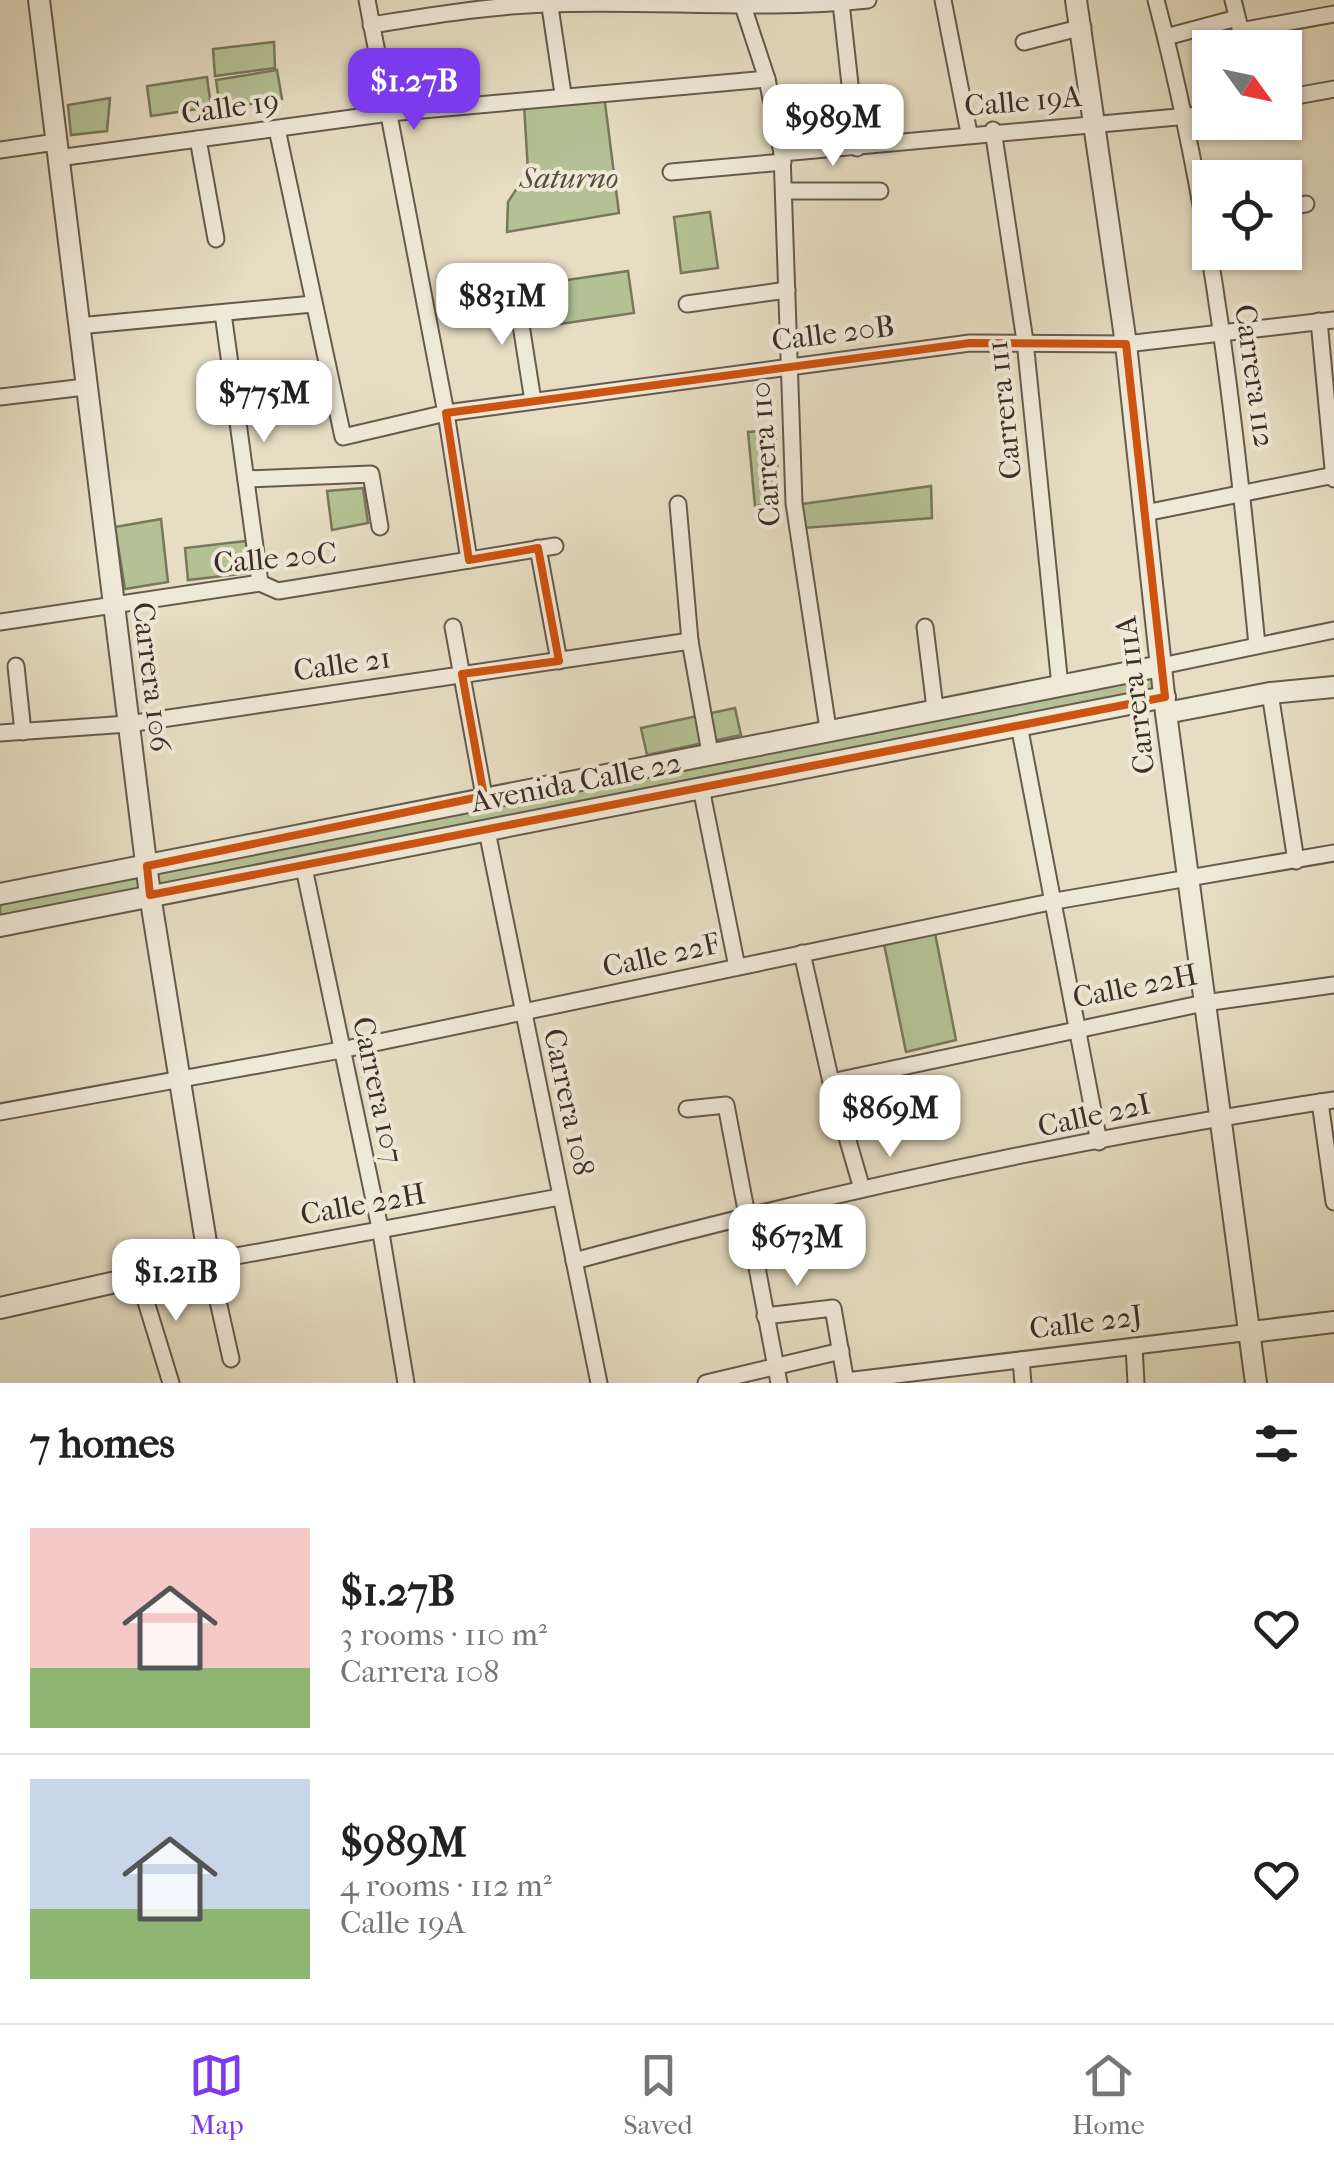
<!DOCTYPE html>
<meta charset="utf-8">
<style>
:root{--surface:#fff;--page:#f6f6f6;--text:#222;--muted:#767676;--line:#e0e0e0;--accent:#7c3aed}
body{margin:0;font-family:"IM FELL French Canon",serif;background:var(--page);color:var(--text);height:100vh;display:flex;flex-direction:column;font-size:38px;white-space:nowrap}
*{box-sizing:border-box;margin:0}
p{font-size:32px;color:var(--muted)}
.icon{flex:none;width:55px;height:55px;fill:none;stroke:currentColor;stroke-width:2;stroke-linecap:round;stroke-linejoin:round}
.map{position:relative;height:1383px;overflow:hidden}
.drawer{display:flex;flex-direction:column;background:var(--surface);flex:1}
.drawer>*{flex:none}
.needle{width:65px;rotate:123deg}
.tools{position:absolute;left:1192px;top:30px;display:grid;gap:20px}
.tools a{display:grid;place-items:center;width:110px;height:110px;border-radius:0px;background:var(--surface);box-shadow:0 2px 8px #0004;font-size:50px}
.price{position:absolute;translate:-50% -85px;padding:0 22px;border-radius:20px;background:#fff;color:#222;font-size:32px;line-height:65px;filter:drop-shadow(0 2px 5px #0008)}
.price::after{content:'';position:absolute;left:50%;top:60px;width:30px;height:22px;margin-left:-15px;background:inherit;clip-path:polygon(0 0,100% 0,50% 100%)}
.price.current{background:var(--accent);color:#fff}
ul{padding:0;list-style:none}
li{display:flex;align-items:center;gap:30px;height:250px;padding:0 30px}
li+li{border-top:2px solid var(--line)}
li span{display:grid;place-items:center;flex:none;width:280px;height:200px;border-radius:0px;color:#555}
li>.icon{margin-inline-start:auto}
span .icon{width:120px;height:120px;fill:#fffc;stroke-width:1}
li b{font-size:42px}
h2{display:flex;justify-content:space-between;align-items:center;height:120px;padding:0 30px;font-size:42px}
.tab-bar{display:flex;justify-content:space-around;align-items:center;height:140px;border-top:2px solid var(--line);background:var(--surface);font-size:28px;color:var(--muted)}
.tab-bar a{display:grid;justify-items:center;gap:5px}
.tab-bar .current{color:var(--accent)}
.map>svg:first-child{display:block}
.green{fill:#b4c194;stroke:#78785e;stroke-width:2.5}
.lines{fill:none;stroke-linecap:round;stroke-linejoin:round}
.minor-casing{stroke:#675a4e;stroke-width:19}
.tertiary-casing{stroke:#675a4e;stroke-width:24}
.minor{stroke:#efe9d7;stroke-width:15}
.tertiary{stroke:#efe9d7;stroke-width:20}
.marked{fill:none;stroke:#ce5310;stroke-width:8;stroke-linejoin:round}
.labels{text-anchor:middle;stroke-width:8;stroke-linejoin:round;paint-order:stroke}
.street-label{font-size:30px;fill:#3d2e28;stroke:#efe9d7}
.park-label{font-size:30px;font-style:italic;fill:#554b3e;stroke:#efe9d7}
</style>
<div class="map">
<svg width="1334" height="1383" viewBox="0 0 1334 1383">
<rect width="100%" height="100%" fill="#e6ddc2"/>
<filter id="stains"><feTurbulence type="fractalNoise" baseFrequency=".002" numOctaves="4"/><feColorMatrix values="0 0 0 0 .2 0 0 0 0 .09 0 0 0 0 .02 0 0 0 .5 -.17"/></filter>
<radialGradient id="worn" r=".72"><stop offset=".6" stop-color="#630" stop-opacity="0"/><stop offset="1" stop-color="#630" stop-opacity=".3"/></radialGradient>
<g class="green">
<path d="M274,42L275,68L215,76L213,49Z"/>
<path d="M277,70L282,99L220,109L216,80Z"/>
<path d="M207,77L211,107L151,116L147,86Z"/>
<path d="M604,95L619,213L507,232L508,202L528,171L524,105Z"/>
<path d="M110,98L107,131L71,135L68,105Z"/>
<path d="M710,212L718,268L681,273L674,217Z"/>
<path d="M628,271L634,313L553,325L547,283Z"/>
<path d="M775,430L780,503L755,506L748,432Z"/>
<path d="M931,486L932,518L804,528L802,504Z"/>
<path d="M363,488L368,523L332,530L327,491Z"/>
<path d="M161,519L168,582L125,589L115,527Z"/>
<path d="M246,541L249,573L188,580L185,548Z"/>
<path d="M1152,674L1154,693L159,888L156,867Z"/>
<path d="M735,708L741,735L647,755L641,728Z"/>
<path d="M138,872L142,891L0,919V898Z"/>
<path d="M935,933L956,1040L906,1052L884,944Z"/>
</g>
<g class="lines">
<g class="minor-casing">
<g id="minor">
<path d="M367,0L446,413L469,560"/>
<path d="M549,0L563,94"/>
<path d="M741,0L767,79L782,153L794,503L828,729"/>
<path d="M943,0L969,133"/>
<path d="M1156,0C1212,211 1236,428 1257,645"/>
<path d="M1233,0L1245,48"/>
<path d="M841,3L857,148"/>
<path d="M371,25C429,16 487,6 546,4C654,0 760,11 868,0"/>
<path d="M1240,31L1334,14"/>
<path d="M1166,37L1237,18"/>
<path d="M1024,42L1083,27"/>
<path d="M1285,98L1334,89"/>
<path d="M277,129L343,437L446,413L970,343L1126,344L1334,320"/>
<path d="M993,130L1025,341L1060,686"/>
<path d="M198,139L216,239"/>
<path d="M0,150L56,142"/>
<path d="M782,153L1210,114"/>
<path d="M58,158L389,113L767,79"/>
<path d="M671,172L783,162"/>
<path d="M785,191H880"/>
<path d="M1285,208L1306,204"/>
<path d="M515,287L533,401"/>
<path d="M687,304L787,290"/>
<path d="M223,313L260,583"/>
<path d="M1319,321L1334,479"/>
<path d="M78,326L313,304"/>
<path d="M0,397L85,387"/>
<path d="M246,479L371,474L380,527"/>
<path d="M678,504L690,641L710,753"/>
<path d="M1145,513L1334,475"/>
<path d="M538,548L559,661"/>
<path d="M0,622L260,583L278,591L555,546"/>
<path d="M453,627L484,796"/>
<path d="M925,627L935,708"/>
<path d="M16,666L23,732"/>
<path d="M1161,666L1334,630"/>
<path d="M1270,693L1296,861"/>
<path d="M1019,725L1099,1142"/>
<path d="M0,733L128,724L690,641"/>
<path d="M701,788L737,967"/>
<path d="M487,831L599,1383"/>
<path d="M304,868L381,1233L406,1383"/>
<path d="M802,953L831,1082L862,1189"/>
<path d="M831,1082L1204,1003L1334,985"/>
<path d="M1320,1102L1334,1202"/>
<path d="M687,1109L726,1105L779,1383"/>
<path d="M0,1112L341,1050L1055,901L1334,853"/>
<path d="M574,1261C823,1194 1078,1138 1334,1100"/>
<path d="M139,1279L171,1383"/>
<path d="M765,1316L833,1308L846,1383"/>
<path d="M1134,1346L1136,1383"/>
<path d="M231,1359L209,1261L560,1197"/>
<path d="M1021,1360L1023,1383"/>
<path d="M846,1381L1251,1332"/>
<path d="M706,1383L841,1351"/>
</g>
</g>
<g class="tertiary-casing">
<g id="tertiary">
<path d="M1076,0L1126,344L1166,713L1256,1383"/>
<path d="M1166,713L1270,693L1334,687"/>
<path d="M0,894L1161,666"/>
<path d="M0,926L1165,697"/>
<path d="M0,1308L209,1261L150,895L39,0"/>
<path d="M1251,1332L1334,1322"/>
</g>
</g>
<use href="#minor" class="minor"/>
<use href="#tertiary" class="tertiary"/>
</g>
<path class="marked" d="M970,343L1126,344L1165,697L150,895L147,866L484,796L462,674L559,661L538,548L469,560L446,413Z"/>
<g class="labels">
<g class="street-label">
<text transform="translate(1023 101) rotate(-5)" y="10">Calle 19A</text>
<text transform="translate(230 107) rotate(-8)" y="10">Calle 19</text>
<text transform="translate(833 333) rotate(-7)" y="10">Calle 20B</text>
<text transform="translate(1255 376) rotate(82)" y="10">Carrera 112</text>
<text transform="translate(1004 410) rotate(-96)" y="10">Carrera 111</text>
<text transform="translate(765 454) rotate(-94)" y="10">Carrera 110</text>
<text transform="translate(275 558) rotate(-5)" y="10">Calle 20C</text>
<text transform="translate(342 664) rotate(-8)" y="10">Calle 21</text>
<text transform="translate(152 677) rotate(83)" y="10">Carrera 106</text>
<text transform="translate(1135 695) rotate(-97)" y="10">Carrera 111A</text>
<text transform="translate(576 782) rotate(-11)" y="10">Avenida Calle 22</text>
<text transform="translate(661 955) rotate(-12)" y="10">Calle 22F</text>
<text transform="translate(1135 986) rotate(-11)" y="10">Calle 22H</text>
<text transform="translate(378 1090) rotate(78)" y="10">Carrera 107</text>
<text transform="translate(569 1102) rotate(78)" y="10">Carrera 108</text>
<text transform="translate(1094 1115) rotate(-12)" y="10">Calle 22I</text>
<text transform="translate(363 1204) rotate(-10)" y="10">Calle 22H</text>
<text transform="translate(1086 1322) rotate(-7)" y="10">Calle 22J</text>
</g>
<g class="park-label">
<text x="569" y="188">Saturno</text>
</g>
</g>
<rect width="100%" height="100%" filter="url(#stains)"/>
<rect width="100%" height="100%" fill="url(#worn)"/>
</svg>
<div class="tools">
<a><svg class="needle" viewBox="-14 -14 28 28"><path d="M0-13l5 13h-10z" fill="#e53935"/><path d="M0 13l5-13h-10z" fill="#767676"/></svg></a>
<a><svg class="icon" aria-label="locate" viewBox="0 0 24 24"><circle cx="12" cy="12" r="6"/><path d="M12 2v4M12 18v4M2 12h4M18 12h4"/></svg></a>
</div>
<b class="price current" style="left:414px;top:133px">$1.27B</b>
<b class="price" style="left:833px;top:169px">$989M</b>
<b class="price" style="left:502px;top:348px">$831M</b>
<b class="price" style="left:264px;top:445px">$775M</b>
<b class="price" style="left:890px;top:1160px">$869M</b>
<b class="price" style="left:797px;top:1289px">$673M</b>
<b class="price" style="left:176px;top:1324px">$1.21B</b>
</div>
<section class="drawer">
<h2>7 homes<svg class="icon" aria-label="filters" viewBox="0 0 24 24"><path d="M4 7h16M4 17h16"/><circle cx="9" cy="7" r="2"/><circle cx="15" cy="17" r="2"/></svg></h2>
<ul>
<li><span style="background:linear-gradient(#f6c9c9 70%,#8fb573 0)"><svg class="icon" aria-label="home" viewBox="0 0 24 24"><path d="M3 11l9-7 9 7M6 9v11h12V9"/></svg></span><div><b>$1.27B</b><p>3 rooms · 110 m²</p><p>Carrera 108</p></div><svg class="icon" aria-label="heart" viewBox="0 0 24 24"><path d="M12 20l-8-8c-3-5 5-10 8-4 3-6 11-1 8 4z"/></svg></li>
<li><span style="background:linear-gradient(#c9d6e8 65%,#8fb573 0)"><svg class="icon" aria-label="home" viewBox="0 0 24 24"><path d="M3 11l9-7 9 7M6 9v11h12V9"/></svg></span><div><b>$989M</b><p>4 rooms · 112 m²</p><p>Calle 19A</p></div><svg class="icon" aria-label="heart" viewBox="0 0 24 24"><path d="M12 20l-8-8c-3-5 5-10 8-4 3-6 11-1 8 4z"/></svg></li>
</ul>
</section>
<nav class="tab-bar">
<a class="current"><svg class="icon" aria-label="map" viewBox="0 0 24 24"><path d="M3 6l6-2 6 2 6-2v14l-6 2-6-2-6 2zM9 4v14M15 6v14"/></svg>Map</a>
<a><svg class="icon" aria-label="saved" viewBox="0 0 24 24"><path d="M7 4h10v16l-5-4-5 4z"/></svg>Saved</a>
<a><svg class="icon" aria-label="home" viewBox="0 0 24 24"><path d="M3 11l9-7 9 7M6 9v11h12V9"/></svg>Home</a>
</nav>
